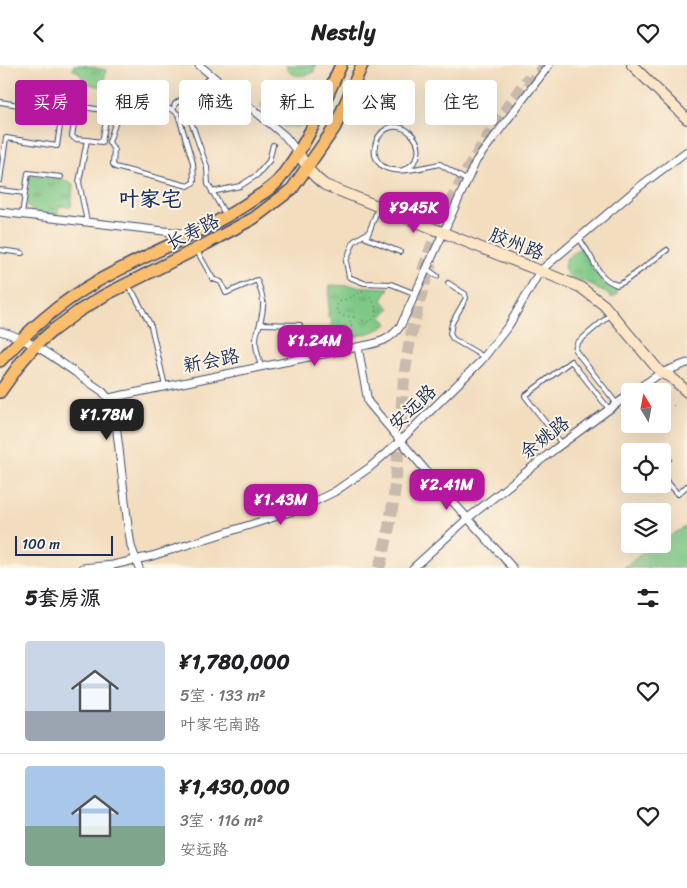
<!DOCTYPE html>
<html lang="zh">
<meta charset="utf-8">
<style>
:root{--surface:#fff;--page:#f6f6f6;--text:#202124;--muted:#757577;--line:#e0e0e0;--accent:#b5179e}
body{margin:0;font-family:Sriracha,"LXGW WenKai TC",sans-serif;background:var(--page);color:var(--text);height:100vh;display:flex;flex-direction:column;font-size:19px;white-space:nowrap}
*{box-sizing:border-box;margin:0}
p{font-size:16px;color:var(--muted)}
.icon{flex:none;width:28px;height:28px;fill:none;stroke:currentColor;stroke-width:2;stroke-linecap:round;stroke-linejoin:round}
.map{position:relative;height:503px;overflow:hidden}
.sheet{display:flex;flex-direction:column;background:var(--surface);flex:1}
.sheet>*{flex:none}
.guide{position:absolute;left:15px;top:15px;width:658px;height:45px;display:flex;gap:10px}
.needle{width:32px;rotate:350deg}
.tools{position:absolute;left:621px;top:318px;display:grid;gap:10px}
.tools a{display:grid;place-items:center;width:50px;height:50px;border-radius:5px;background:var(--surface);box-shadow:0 5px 20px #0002;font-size:25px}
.scale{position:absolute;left:15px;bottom:12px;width:98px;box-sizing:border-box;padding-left:5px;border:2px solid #1b2f5e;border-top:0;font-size:14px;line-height:18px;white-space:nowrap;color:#1b2f5e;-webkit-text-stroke:4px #fcf5e5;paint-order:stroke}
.price{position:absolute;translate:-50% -42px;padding:0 11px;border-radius:10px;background:var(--accent);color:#fff;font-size:16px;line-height:32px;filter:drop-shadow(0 1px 2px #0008)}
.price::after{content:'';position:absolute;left:50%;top:30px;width:15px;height:11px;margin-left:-8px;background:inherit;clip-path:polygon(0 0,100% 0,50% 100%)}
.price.active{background:#222;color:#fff}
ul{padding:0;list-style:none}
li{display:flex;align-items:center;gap:15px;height:125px;padding:0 25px}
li+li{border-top:1px solid var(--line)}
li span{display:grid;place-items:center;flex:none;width:140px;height:100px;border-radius:5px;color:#555}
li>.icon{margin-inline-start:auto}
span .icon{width:60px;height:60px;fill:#fffc;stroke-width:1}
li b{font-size:21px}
h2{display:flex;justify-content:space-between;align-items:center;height:60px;padding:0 25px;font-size:21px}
.pill{padding:0 18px;border-radius:5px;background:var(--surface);box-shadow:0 5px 20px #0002;font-size:18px;line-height:45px}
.pill.active{background:var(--accent);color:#fff}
header{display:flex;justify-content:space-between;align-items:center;height:65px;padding:0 25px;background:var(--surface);font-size:22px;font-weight:700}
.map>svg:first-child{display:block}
.grass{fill:url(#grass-tufts);stroke:#4c7c72}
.pitch{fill:#7ec885;stroke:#4c7c72}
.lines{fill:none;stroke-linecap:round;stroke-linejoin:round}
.highway-tunnel{stroke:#c8baac;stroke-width:12;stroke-dasharray:12 6;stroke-linecap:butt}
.lane-casing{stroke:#3b496d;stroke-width:6}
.street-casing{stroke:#3b496d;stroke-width:9}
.secondary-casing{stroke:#3b496d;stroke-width:12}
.primary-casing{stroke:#3b496d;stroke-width:14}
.path{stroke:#3b496d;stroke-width:1;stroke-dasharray:1 4;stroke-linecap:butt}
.lane{stroke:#fff;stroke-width:4}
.street{stroke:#fff;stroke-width:7}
.secondary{stroke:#fde5c5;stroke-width:10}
.primary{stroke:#fabe6e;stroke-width:11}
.labels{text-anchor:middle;stroke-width:4;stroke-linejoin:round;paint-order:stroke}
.street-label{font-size:19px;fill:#1b2f5e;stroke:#fcf5e5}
.quarter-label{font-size:21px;font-weight:bold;fill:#1b2f5e;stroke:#fcf5e5}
</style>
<header><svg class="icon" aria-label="back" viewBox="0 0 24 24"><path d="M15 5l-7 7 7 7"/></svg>Nestly<svg class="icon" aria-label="heart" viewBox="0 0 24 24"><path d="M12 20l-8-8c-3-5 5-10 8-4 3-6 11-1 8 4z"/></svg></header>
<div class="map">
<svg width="687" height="503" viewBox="0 0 687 503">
<defs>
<pattern id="grass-tufts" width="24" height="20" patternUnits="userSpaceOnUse" patternTransform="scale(1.25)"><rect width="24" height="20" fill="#7ec885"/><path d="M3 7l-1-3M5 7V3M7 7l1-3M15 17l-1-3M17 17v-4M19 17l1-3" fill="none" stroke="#66a370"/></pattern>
</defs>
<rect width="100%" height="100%" fill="#fcf5e5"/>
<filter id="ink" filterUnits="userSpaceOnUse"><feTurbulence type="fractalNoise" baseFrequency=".02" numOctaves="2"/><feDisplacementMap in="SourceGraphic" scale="10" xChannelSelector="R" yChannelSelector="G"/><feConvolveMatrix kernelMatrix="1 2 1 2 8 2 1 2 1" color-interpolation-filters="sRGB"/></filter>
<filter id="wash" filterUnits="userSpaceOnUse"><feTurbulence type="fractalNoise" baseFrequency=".0096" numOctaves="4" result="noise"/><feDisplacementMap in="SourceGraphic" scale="20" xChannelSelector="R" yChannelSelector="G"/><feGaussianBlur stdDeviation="1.12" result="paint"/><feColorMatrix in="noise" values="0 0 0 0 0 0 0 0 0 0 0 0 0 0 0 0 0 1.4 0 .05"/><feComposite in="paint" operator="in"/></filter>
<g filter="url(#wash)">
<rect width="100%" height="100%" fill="#f3ddbf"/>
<g class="grass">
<path d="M74,0H82L106,5L103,22L83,18C82,11 80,6 73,5Z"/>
<path d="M292,20L318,33L305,58L300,62H284L260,41L271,23Z"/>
<path d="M30,111L64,115L73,120L71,142L59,141L58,150C21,146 25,146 30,111Z"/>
<path d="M581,182C589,196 599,222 617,225V230L614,232H610L604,226L598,225L589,218L571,213L566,207L564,202L566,194Z"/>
<path d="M330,220L389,223L382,235L390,243L382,252L388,258C376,270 345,273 328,276L332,254L328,252Z"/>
</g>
<g class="pitch">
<path d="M286,0H316L313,8C302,12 290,13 286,0Z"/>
<path d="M687,461V503H623C636,496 647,479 662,479L663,475Z"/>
</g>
</g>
<g filter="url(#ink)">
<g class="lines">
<g class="highway-tunnel">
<path d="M528,22L545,0"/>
<path d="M423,206C446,134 484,73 529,12"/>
<path d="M379,503C389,470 394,436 397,401C400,372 401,343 404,314C409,274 418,236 431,198"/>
</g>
<g class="lane-casing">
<g id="lane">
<path d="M223,19L189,45V51L207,102L208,119L225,149"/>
<path d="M128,30L173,45L178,49L193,98L194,117L188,121L115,102L113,99L114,85L109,77L124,32Z"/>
<path d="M0,37L76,49"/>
<path d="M173,45L175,39L213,11"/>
<path d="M401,106C442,90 401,42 379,71C375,77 374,83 375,90C382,116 421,102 440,99L467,116"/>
<path d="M0,115L6,73L57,81L62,47"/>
<path d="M0,125L25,128"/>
<path d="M212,127L240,121L257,110L269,96L273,80"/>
<path d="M378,143L369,167L354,176L346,196L349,212L364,218L391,219L416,229"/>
<path d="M22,150L28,108L61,112"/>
<path d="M87,157L79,117L87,75L102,77L107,50L102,45L77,41L72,71L75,74L87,75"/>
<path d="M369,167L366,173L400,187"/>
<path d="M579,173C582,178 585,182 588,187C597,202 599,213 617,220L624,217L667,185"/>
<path d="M0,185L22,188"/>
<path d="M197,186L213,214L221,217L226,228L257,215C264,233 265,240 260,258C259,264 256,268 256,274C255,283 259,293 261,302"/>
<path d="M427,204L437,211"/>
<path d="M448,218L465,229L466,233L452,258L450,269L453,274L484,292"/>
<path d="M128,221L134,229L151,261L165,321"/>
<path d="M610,250L577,278L575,285L617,339"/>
<path d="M260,259L300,260"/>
<path d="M562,379L525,331L571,296L609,344"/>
<path d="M662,399L669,394"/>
<path d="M662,411L678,429L687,421"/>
</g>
</g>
<g class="street-casing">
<g id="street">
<path d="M199,0L285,71L289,76L299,89"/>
<path d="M0,147L190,169"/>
<path d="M0,266C37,276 70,305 102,326C109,333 112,339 115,350L128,461L131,481L139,503"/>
<path d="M358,282L368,337L442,425L513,503"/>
<path d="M634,326L661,308L687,298"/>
<path d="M109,333L358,282C376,278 390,277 401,260L476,96L549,0"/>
<path d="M83,503L113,500L152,491L262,456L299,444L334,427L369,403L400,376L481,296L509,260L540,206L639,122L687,86"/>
<path d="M413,503L468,453L555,384L630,329"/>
</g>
</g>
<g class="secondary-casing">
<g id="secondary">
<path d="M632,0L687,54"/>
<path d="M299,89C306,101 313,112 325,120L499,190L543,207L580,222L604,240L661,308L671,312L687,327"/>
</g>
</g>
<g class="primary-casing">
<g id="primary">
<path d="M0,296C30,264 58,239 96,217C149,187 207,167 257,132C263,128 270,124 275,119C280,115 283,109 287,104C310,73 325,35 341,0"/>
<path d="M0,327L22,296L35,281L52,266L79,246L105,230L202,181L254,153L292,124L335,62L362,0"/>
</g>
</g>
<g class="path">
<path d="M362,227C371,230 376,239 377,249L371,256L368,257L354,252L344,251L340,249L337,245L336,241L339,237Z"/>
<path d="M344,279V277C353,266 354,266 349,252"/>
<path d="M673,341L675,339"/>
</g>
<use href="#lane" class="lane"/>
<use href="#street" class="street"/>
<use href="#secondary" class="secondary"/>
<use href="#primary" class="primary"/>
</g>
</g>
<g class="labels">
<g class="street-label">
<text transform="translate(192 166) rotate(-27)" y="7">长寿路</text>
<text transform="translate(517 178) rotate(21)" y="7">胶州路</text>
<text transform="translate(211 295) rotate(-11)" y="7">新会路</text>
<text transform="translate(412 342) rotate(-44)" y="7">安远路</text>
<text transform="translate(544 372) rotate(-38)" y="7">余姚路</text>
</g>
<g class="quarter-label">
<text x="150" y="141">叶家宅</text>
</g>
</g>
</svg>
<div class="tools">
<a><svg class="needle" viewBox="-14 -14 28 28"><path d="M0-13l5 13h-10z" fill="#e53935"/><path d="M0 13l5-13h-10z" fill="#757577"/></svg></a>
<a><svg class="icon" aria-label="locate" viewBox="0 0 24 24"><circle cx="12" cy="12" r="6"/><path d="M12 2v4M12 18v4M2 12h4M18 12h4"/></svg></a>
<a><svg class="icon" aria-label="layers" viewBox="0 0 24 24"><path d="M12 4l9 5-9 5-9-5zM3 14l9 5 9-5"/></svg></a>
</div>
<div class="scale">100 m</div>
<b class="price" style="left:414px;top:169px">¥945K</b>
<b class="price" style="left:315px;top:302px">¥1.24M</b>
<b class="price active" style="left:107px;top:376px">¥1.78M</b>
<b class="price" style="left:447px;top:446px">¥2.41M</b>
<b class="price" style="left:281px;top:461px">¥1.43M</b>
<div class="guide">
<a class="pill active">买房</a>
<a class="pill">租房</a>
<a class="pill">筛选</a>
<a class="pill">新上</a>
<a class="pill">公寓</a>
<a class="pill">住宅</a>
</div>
</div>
<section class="sheet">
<h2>5套房源<svg class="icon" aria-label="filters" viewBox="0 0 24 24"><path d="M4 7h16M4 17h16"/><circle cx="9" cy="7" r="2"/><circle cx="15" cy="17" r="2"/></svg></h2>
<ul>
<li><span style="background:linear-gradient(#c9d6e8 70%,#9aa5b1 0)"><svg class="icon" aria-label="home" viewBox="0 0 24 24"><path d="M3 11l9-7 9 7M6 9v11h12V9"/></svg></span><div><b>¥1,780,000</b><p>5室 · 133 m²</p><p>叶家宅南路</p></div><svg class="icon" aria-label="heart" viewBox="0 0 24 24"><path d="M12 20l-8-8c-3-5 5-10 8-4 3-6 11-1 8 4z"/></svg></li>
<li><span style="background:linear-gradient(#a9c7e8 60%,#7fa58c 0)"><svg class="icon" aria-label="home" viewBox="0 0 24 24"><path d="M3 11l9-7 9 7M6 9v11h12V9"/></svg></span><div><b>¥1,430,000</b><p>3室 · 116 m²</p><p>安远路</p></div><svg class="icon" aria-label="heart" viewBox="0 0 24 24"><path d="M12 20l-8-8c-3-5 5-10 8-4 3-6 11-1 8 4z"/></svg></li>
</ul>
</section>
